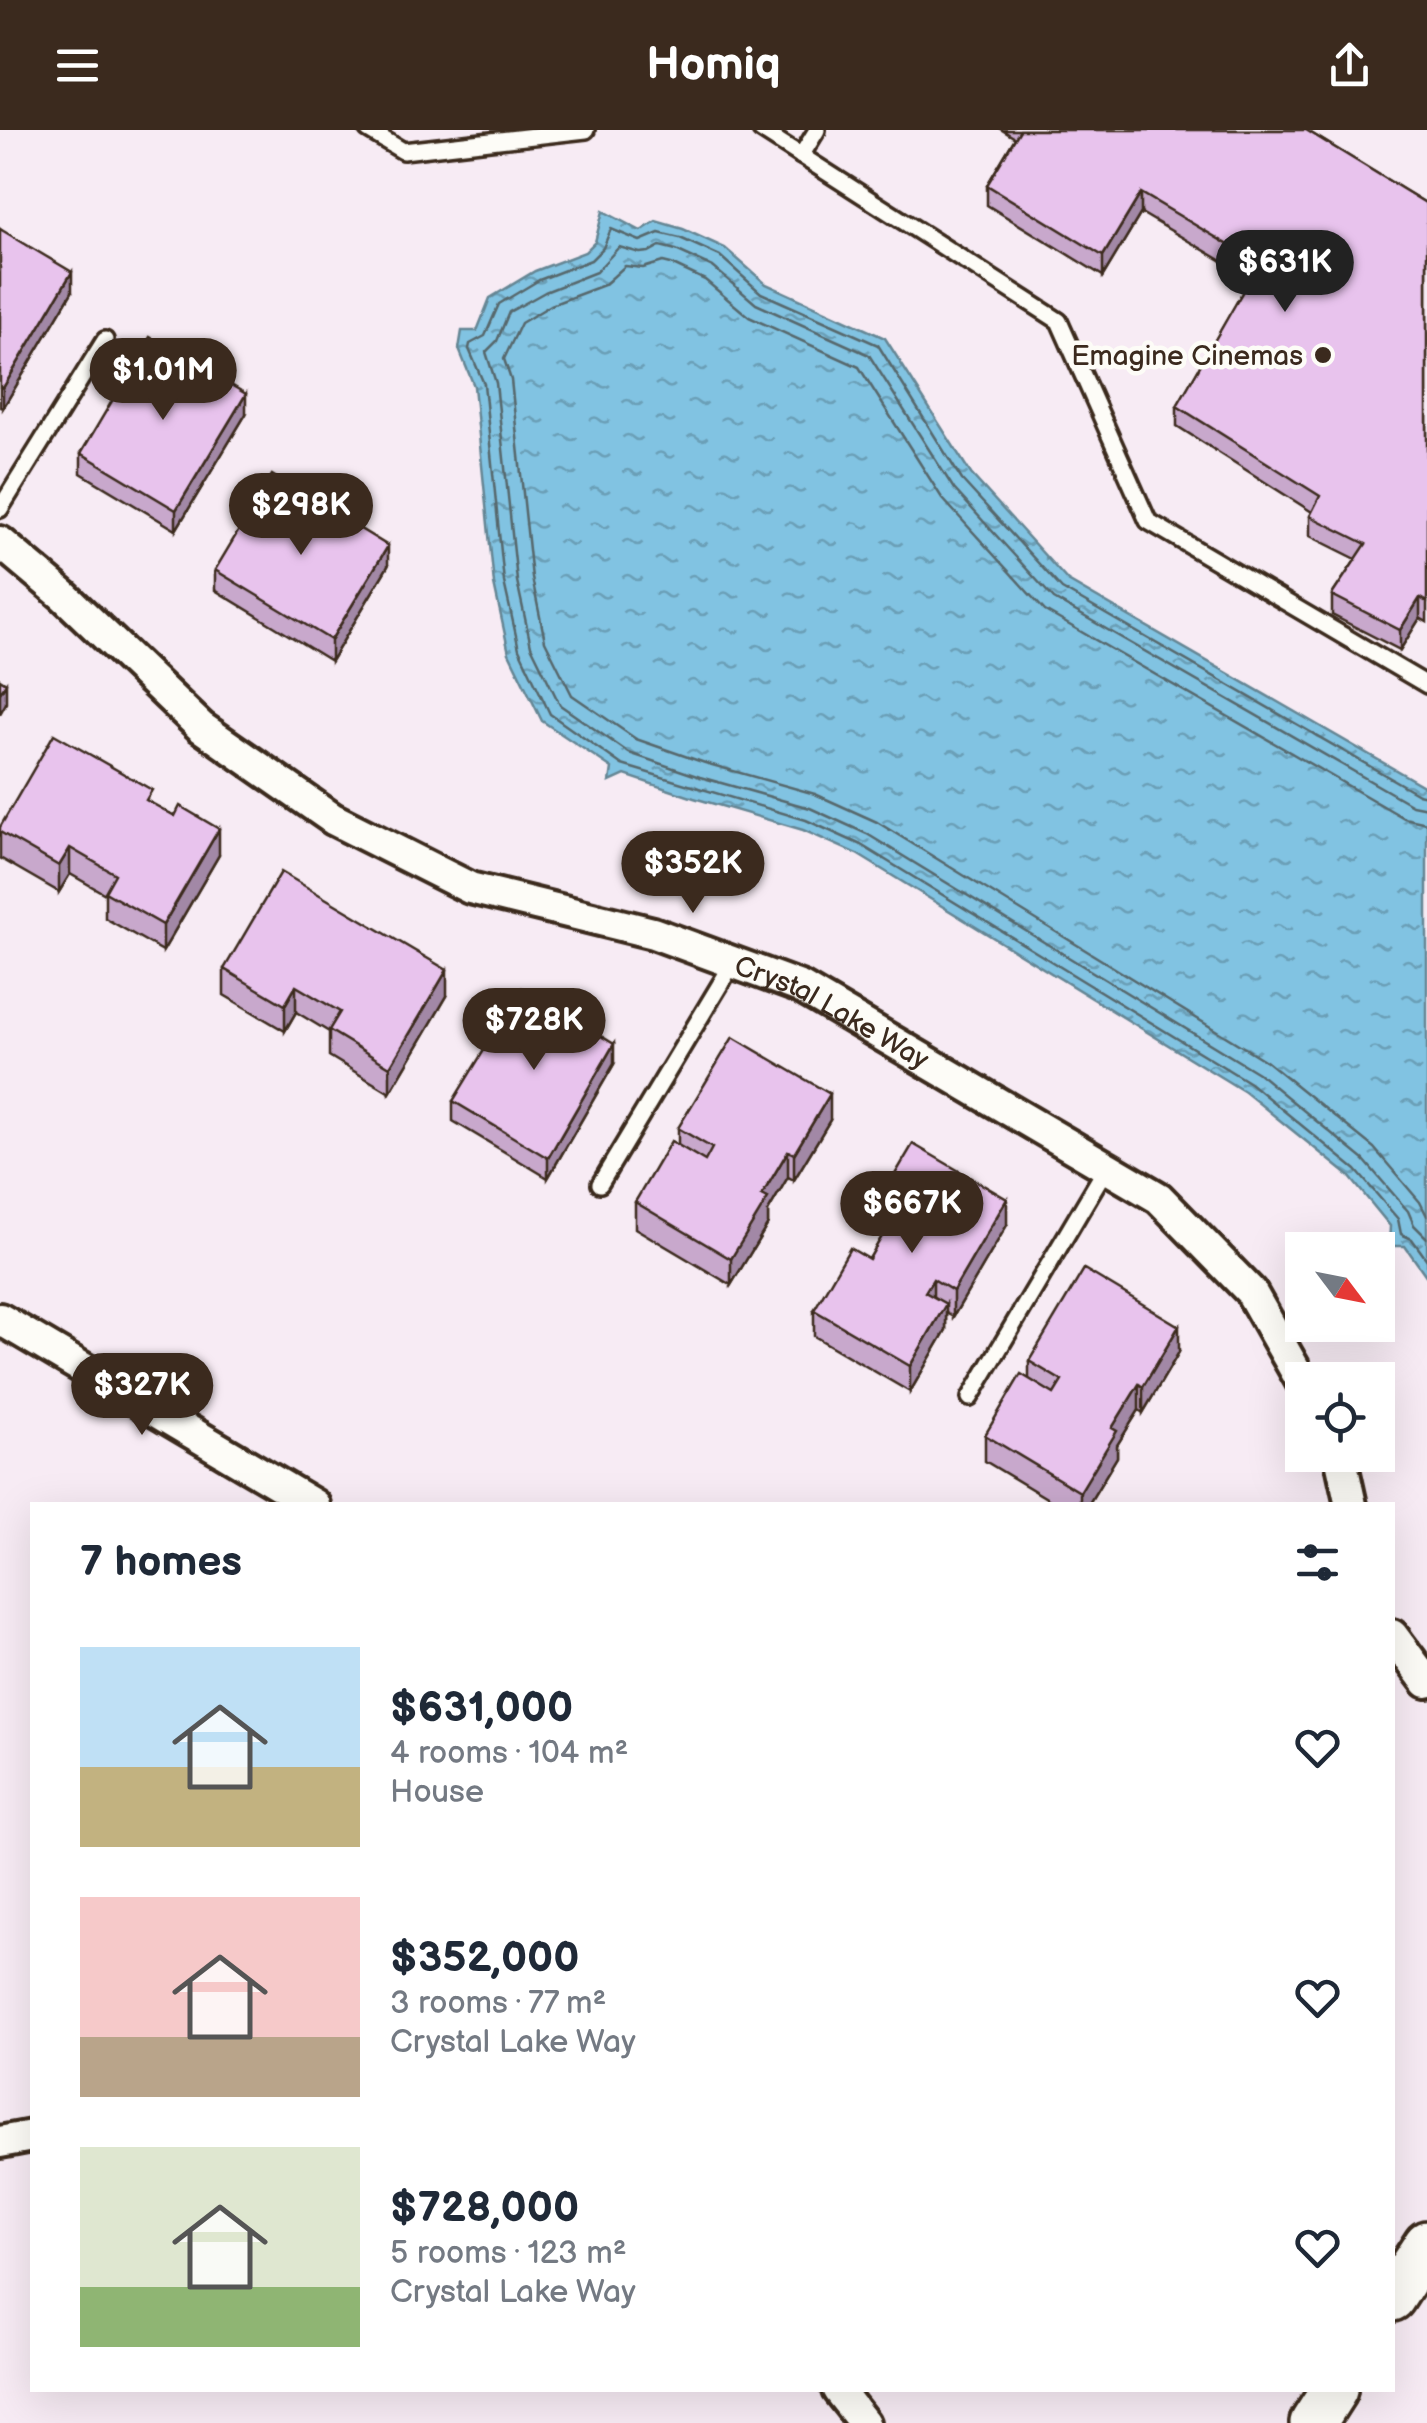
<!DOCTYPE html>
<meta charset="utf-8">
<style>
:root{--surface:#fff;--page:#f2f2f3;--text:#1f2937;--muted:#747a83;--accent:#3b2a1e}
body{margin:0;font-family:"Balsamiq Sans",sans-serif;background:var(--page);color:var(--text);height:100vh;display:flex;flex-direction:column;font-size:38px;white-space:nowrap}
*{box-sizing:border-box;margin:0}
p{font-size:32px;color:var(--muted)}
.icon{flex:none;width:55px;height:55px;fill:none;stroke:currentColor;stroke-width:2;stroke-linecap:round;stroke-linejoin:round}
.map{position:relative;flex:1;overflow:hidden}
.side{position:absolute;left:30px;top:1372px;width:1365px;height:890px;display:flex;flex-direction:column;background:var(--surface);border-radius:0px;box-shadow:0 10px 40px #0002}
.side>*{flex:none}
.needle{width:65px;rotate:122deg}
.tools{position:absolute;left:1285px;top:1102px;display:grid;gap:20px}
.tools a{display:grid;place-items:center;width:110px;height:110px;border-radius:0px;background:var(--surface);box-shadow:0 10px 40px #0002;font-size:50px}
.price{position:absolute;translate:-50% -85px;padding:0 22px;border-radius:35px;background:var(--accent);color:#fff;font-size:32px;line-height:65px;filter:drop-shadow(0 2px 5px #0008)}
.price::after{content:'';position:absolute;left:50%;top:60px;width:30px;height:22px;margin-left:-15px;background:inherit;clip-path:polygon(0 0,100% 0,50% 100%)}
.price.current{background:#222;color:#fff}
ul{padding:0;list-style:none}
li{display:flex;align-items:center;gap:30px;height:250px;padding:0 50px}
li span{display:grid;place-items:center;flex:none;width:280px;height:200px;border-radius:0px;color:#555}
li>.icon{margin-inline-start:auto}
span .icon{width:120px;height:120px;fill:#fffc;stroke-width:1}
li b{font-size:42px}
h2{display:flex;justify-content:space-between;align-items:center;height:120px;padding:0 50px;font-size:42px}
header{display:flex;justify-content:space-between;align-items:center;height:130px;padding:0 50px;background:var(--accent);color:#fff;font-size:45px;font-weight:700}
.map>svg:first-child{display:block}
.water{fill:url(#water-ripples);stroke:#658694;stroke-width:2.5}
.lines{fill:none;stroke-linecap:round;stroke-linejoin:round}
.shore{stroke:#57676c;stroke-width:2.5}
.lane-casing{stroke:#3b2a1e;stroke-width:22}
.street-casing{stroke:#3b2a1e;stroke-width:38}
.secondary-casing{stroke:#3b2a1e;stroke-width:52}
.lane{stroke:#fdfcf7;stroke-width:15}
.street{stroke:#fdfcf7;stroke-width:30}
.secondary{stroke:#fdfcf7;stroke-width:45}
.wall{fill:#c8a8cc;stroke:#3b2a1e;stroke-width:2.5}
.shaded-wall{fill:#a288a6;stroke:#3b2a1e;stroke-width:2.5}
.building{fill:#e8c3ed;stroke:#3b2a1e;stroke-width:2.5}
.poi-dot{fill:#3b2a1e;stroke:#fdfcf7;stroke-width:4}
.labels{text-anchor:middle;stroke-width:9;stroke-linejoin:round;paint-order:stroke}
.poi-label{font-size:28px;fill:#3b2a1e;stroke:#fdfcf7;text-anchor:end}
.street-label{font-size:28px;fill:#3b2a1e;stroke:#fdfcf7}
</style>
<header><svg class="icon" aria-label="menu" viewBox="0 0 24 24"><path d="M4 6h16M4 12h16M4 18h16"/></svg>Homiq<svg class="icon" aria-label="share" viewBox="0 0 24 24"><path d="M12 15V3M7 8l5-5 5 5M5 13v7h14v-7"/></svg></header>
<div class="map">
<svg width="1427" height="2293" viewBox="0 0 1427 2293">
<defs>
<pattern id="water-ripples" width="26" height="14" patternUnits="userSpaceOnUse" patternTransform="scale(2.5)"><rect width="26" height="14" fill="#81c3e2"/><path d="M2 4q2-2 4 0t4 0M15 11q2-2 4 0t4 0" fill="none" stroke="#6b9fb7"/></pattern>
</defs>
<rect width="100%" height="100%" fill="#f7ebf4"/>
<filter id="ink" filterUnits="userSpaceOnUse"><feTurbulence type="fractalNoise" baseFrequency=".01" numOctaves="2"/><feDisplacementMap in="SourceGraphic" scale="20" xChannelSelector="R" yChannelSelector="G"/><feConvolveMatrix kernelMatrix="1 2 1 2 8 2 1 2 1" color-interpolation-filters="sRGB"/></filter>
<g filter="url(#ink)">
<path class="water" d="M603,81L641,101L656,91L683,99L725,118L766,154L885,208L971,344L1068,451L1427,658V1147L1405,1116H1389L1390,1096L1349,1046L1245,962L857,724L803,700L694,668L625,645L610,652L612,638L542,591L509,523L494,454L474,256L459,219L462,201H477L490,168L535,141L585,122L595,112Z"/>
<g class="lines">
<g class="shore">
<path d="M1427,666L1418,664L1062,459L962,350L878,215L761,163L720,126L680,108L659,103L640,111L611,99L603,118L591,130L539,150L499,174L485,206L470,214L469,219L484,254L504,452L519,519L550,584L622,635L806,690L861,715L1250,953L1356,1040L1398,1089L1401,1104L1412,1109L1427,1130"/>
<path d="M1427,678L1412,675L1054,469L954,359L869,225L756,174L713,137L676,120L660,116L649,122L640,123L619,117L596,142L545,162L509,182L497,211L486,222L496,253L517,451L531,516L560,575L629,623L700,647L810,678L867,704L1258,943L1364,1030L1408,1081L1414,1095L1427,1108"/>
<path d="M1427,693L1404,688L1045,481L942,368L859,237L749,187L705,150L671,134L663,132L643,138L625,136L604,155L551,175L521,193L504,229L511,250L532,448L545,511L572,565L636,609L705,633L815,664L877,692L1266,931L1374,1018L1420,1072L1427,1086"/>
</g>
<g class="lane-casing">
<g id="lane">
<path d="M368,0L403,21L586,0"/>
<path d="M761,0L1059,191L1148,391L1427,555"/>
<path d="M801,26L817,0"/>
<path d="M0,379L105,210"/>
<path d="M600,1054L733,833"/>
<path d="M970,1268L1106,1038"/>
</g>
</g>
<g class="street-casing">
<g id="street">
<path id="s1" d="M0,412L63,465L201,597L333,689L470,758L653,803L800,857L1159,1068L1251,1162L1302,1252"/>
<path d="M0,1189L314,1375"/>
<path d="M1340,1325L1351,1375"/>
<path d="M1392,1505L1427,1552"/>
<path d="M0,2012L32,2006"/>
<path d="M838,2260L864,2293"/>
</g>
</g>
<g class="secondary-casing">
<g id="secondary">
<path d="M1392,2168L1427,2114"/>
<path d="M1313,2293L1334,2260"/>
</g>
</g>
<use href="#lane" class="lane"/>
<use href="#street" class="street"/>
<use href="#secondary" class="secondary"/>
</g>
<g class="wall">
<path d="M1002,0H1306L1427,74V492L1420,488L1400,520L1332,485V465L1356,429L1310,406V386L1312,382L1177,296V276L1251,148L1141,83L1103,146L987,75V55L1015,8Z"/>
<path d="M0,99L72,162L3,278L0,277Z"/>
<path d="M246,284L176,400L81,343V323Z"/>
<path d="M388,436L331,531L215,460V440Z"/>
<path d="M152,674L219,725L163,821L105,788V764L70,744L59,762L0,728V697Z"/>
<path d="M224,839L447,866L390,963L329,926V902L296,882L285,901L224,865Z"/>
<path d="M614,934L548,1048L453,991V971Z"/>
<path d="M830,990L794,1050L788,1047L768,1081V1094L731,1155L635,1098V1072L678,1015V998Z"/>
<path d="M878,1073L1007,1095L953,1187L946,1183V1200L910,1262L814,1206V1180L869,1129L884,1103L878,1099Z"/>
<path d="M1179,1222L1143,1283L1139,1280L1117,1315V1327L1088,1375H1058L985,1331V1305L1029,1248V1231Z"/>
</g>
<g class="shaded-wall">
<path d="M1141,63V83L1103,146V126Z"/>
<path d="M72,142V162L3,278V258Z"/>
<path d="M246,264V284L176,400V380Z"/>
<path d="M388,416V436L331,531V510Z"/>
<path d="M1420,468V488L1400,520V500Z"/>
<path d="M6,553V573L0,584V563Z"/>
<path d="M219,699V725L163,821V795Z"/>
<path d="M70,718V744L59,762V736Z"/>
<path d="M447,840V866L390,963V937Z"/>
<path d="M296,856V882L285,901V875Z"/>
<path d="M614,914V934L548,1048V1028Z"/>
<path d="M830,964V990L794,1050V1024Z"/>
<path d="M788,1021V1047L768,1081V1094L731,1155V1129L762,1065Z"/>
<path d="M1007,1069V1095L953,1187V1161Z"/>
<path d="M933,1149V1175L925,1162Z"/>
<path d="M946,1174V1200L910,1262V1236Z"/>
<path d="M1179,1196V1222L1143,1283V1257Z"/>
<path d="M1139,1254V1280L1117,1315V1327L1088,1375H1080V1362L1112,1298Z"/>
</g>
<g class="building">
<path d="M1020,0H1306L1427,74V472L1420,468L1400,500L1332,465L1366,414L1310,386L1320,366L1177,276L1259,133L1141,63L1103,126L987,55Z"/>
<path d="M0,99L72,142L3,258L0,257Z"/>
<path d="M150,207L246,264L176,380L81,323Z"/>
<path d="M272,345L388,416L331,510L215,440Z"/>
<path d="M0,549L6,553L0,563Z"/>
<path d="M54,604L152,660L146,670L175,686L180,676L219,699L163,795L105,762L115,744L70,718L59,736L0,702V697Z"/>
<path d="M281,742L447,840L390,937L329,900L340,882L296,856L285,875L224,839Z"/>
<path d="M522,858L614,914L548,1028L453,971Z"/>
<path d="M733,907L830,964L794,1024L788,1021L762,1065L768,1068L731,1129L635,1072L671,1011L705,1031L712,1018L678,998Z"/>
<path d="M913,1014L1007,1069L953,1161L933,1149L925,1162L946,1174L910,1236L814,1180L850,1118L869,1129L895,1084L878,1073Z"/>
<path d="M1084,1139L1179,1196L1143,1257L1139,1254L1112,1298L1117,1301L1080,1362L985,1305L1021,1244L1054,1264L1062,1251L1029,1231Z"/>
</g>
</g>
<circle class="poi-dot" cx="1323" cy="225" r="10"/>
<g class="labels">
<g class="poi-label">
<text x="1303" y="235">Emagine Cinemas</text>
</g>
<g class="street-label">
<text dy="10" stroke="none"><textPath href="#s1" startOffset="972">Crystal Lake Way</textPath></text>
</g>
</g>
</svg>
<div class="tools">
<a><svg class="needle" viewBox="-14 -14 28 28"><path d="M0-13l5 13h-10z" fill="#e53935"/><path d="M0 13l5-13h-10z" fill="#747a83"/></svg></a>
<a><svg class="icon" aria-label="locate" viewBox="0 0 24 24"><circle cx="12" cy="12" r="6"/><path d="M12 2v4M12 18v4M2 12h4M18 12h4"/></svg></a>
</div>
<b class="price current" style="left:1285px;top:185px">$631K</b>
<b class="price" style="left:163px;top:293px">$1.01M</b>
<b class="price" style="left:301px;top:428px">$298K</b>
<b class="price" style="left:693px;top:786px">$352K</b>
<b class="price" style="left:534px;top:943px">$728K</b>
<b class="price" style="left:912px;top:1126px">$667K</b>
<b class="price" style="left:142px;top:1308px">$327K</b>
<section class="side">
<h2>7 homes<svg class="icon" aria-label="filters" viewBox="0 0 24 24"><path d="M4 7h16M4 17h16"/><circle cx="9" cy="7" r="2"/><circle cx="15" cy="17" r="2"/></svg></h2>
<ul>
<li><span style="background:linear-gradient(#bfe0f5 60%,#c2b280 0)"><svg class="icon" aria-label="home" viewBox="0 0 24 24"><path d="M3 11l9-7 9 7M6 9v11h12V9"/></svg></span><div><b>$631,000</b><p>4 rooms · 104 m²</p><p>House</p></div><svg class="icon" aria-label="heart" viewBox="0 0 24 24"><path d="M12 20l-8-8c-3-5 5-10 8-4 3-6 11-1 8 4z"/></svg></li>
<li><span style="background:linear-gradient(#f6c9c9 70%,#b9a48a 0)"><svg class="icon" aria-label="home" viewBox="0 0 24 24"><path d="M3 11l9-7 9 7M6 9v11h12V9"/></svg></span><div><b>$352,000</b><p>3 rooms · 77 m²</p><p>Crystal Lake Way</p></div><svg class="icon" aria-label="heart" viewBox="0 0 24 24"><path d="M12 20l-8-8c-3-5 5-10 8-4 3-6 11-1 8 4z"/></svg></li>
<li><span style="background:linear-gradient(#dfe7d0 70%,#8fb573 0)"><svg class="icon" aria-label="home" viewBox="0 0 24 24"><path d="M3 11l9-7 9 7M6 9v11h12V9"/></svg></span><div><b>$728,000</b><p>5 rooms · 123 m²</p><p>Crystal Lake Way</p></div><svg class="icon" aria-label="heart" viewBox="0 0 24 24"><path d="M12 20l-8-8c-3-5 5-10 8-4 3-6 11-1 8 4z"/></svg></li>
</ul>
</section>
</div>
